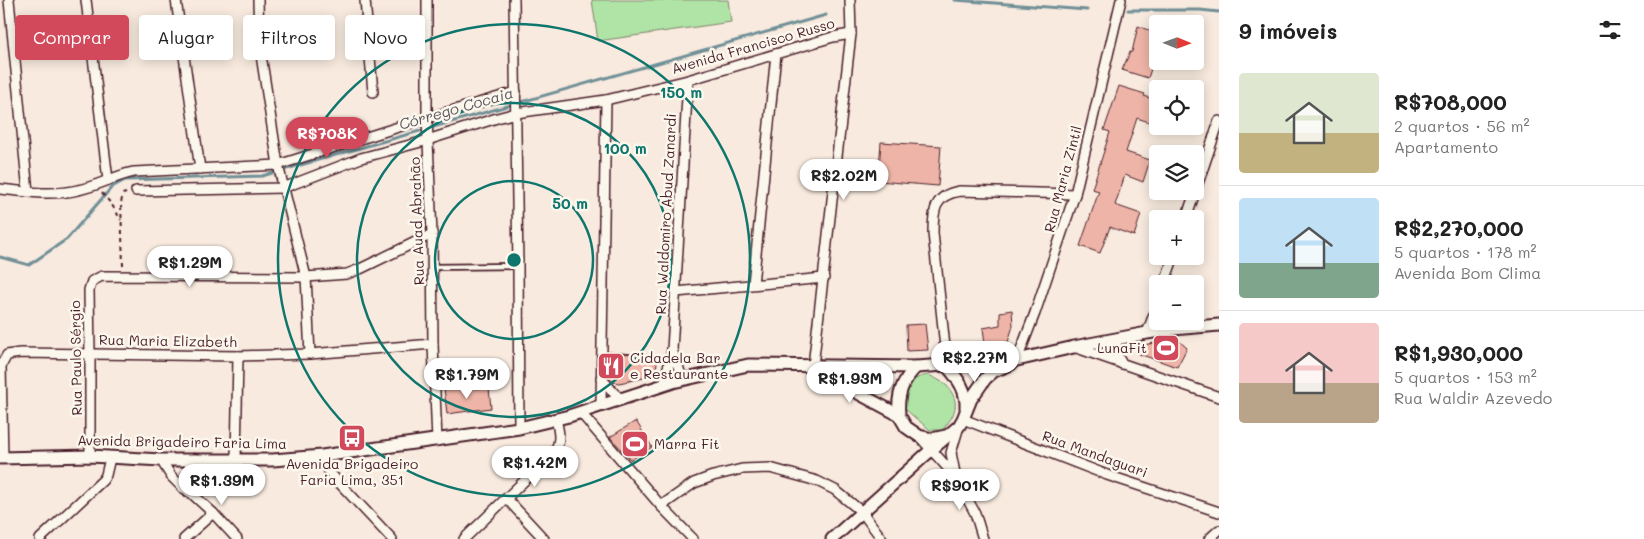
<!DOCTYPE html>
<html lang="pt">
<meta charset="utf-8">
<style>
:root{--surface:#fff;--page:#f2f2f2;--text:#222;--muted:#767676;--line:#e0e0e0;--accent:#d1495b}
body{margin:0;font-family:Mali,sans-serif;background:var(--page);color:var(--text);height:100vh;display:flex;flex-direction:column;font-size:19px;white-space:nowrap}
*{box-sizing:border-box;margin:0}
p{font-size:16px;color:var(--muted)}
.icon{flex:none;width:28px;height:28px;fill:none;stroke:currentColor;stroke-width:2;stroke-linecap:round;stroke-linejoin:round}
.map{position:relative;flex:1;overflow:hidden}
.details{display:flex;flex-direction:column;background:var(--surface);width:425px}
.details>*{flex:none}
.top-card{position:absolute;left:15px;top:15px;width:475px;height:45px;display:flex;gap:10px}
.needle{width:32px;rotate:91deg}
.controls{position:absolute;left:1149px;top:15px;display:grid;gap:10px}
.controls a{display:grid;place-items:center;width:55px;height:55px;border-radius:5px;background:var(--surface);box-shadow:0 2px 12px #0003;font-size:25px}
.price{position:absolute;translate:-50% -42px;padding:0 11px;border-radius:18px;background:#fff;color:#222;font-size:16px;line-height:32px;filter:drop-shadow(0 1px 2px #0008)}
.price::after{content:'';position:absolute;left:50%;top:30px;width:15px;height:11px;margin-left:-8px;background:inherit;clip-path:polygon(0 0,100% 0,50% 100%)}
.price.current{background:var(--accent);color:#fff}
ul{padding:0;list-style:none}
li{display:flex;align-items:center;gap:15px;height:125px;padding:0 20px}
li+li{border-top:1px solid var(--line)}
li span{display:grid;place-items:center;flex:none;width:140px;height:100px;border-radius:5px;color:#555}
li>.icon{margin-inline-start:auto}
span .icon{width:60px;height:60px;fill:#fffc;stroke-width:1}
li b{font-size:21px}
h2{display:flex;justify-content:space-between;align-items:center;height:60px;padding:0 20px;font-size:21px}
.tag{padding:0 18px;border-radius:5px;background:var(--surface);box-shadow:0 2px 12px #0003;font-size:18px;line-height:45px}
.tag.current{background:var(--accent);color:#fff}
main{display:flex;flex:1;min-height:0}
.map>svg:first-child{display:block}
.green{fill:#afe4a6;stroke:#7c8268}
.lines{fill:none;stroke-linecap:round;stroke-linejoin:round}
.stream{stroke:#6f8f97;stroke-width:3}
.building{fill:#eeb4a7;stroke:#4a1f2b}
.service-casing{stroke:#4a1f2b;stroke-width:8}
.minor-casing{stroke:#4a1f2b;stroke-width:12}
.secondary-casing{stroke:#4a1f2b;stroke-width:15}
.path{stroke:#4a1f2b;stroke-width:2;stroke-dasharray:4 4;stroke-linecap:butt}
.service{stroke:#fbf7ec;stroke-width:4.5}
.minor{stroke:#fbf7ec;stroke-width:9}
.secondary{stroke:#fbf7ec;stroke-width:11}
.ring{fill:none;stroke:#0f766e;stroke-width:2.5}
.labels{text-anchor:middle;stroke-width:5;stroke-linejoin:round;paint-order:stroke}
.street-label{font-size:14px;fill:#4a1f2b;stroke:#fbf7ec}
.poi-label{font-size:14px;fill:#4a1f2b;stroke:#fbf7ec;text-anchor:start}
.water-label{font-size:15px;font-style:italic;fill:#5d5761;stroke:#fbf7ec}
.centre{fill:#0f766e;stroke:#fbf7ec;stroke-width:2.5}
.ring-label{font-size:15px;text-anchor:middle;font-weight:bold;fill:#0f766e;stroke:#fbf7ec;stroke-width:5;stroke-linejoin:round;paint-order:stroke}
</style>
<main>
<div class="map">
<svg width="1219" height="539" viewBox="0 0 1219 539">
<rect width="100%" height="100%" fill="#f8eade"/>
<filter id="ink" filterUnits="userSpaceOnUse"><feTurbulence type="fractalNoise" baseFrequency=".02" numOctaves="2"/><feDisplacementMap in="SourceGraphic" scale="10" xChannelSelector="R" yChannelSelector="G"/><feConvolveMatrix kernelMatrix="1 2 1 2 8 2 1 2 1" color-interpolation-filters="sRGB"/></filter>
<g filter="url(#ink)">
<g class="green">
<path d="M592,0H728L731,22L598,41Z"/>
<path d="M929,375C934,378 942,381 946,385C962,402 955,416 942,430H930C920,421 910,415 902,405C905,388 910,377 929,375Z"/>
</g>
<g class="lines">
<g class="stream">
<path d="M955,0L1087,10"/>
<path d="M1128,10H1200L1219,12"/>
<path d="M0,257L29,265L67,239L112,187L125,180L262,176L826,15"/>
</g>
</g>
<g class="building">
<path d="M1138,26L1158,34V61L1154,60L1148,78L1122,70L1130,52H1132Z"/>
<path d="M1119,86L1145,94L1144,96L1158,101V125L1137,118L1126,152L1150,160L1143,182L1125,175L1115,205L1141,214L1134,236L1110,227L1100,253L1080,246L1099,191L1092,189L1110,132L1104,130Z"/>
<path d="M881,142L941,146L938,186L878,181Z"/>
<path d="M1012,310L1013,326L1008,342L985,344L983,328L1000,325V312Z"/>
<path d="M925,324L928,350L907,351L906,325Z"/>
<path d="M1177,339L1187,348L1177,367L1139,354L1137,346Z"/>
<path d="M609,352L658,356L656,369L652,374L644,378L619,383L613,382L608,375Z"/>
<path d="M444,388H489L491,408L447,414Z"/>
<path d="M636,421L652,447L631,460L610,437Z"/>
</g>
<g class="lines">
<g class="service-casing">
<path id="service" d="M432,267L518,266"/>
</g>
<g class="minor-casing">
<g id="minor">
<path d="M9,0L28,192"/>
<path d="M86,0L108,180"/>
<path d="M176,0L200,169"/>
<path d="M258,0L259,42L278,165L306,277L310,354"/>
<path d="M365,0L373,92"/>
<path d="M427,0V118L432,234L433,344L437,441"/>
<path d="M514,0L518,266L519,428"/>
<path d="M0,189C25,192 53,196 78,190C98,186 114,176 134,172L278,165L427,118L516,92"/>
<path d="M136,191L283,188L361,158L421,142L497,118L516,113L606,100L688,80L833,37L851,34"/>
<path d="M1186,219L1219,121"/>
<path d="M753,284L776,54"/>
<path d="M1164,284L1174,256"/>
<path d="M676,292L824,278"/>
<path d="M1147,333L1158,303"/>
<path d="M1116,339L1118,357L1122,364"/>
<path d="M1074,347L1219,397"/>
<path d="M672,350L683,380"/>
<path d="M1017,360L1035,313L1075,194L1121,0"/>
<path d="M813,366L851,34L850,0"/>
<path d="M947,366L933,233C933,211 934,195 960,191L1075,194"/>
<path d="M601,378L614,393L621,399"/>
<path d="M664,385L672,350L688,80"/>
<path d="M601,405L606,100"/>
<path d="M580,412L661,506L693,539"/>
<path d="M963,419L1107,475L1219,512"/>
<path d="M919,436L955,476L975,513L983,539"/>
<path d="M90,456V354L89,290L92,281L102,276L306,277L347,274L360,269L432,234"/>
<path d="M322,456L330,473L392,539"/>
<path d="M3,458L1,366L7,355L20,353L238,356L310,354L433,344"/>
<path d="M161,460L171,476L183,488L189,491L213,513L237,539"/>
<path d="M236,460L238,356"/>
<path d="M955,473L951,453L959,426"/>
<path d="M507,499L544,539"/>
<path d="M661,506L694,483L713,476L742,469L770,468L817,481L835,490L862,512L882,539"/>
<path d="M40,539L103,480L106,475L110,458"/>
<path d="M184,539L213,513"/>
<path d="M464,539L553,453C562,442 559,432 556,419"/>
<path d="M1209,539L1219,530"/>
</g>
</g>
<g class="secondary-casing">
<g id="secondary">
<path d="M817,366L854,391L899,415L906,427L919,436L932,439L946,436"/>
<path d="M947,366C958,379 967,390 966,408"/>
<path d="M899,415C897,395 902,381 916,367"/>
<path d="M0,458L90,456L161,460H273L322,456L519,428L569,416L673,382L748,365L916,367L1017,360L1074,347L1147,333L1173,329L1219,325"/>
<path d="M189,491L188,475L194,460"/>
<path d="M832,539L931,450L959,426L963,419L971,399L985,379L994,371L1011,364"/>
</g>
</g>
<g class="path">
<path d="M102,193L112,205L121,220"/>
<path d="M123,266L121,203L123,194L126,193"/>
</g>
<use href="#service" class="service"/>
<use href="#minor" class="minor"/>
<use href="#secondary" class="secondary"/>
</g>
</g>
<g class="ring">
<circle cx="514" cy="260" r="79"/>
<circle cx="514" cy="260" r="157"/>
<circle cx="514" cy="260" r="236"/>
</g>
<defs>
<g id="stadium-square" transform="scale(1.4375)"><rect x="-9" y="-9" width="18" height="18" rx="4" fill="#d1495b" stroke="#fbf7ec"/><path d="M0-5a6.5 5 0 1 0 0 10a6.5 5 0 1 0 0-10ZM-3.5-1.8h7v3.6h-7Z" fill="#fff"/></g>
<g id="restaurant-square" transform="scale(1.4375)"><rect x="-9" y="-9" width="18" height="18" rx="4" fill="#d1495b" stroke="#fbf7ec"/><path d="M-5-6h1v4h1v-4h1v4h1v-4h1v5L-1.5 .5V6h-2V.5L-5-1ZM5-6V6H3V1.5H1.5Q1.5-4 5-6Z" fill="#fff"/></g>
<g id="bus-square" transform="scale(1.4375)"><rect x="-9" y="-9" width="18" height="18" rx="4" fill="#d1495b" stroke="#fbf7ec"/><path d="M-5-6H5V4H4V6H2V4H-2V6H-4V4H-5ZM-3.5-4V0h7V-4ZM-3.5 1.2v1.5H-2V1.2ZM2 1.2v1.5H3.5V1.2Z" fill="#fff"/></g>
</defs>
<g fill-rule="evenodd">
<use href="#stadium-square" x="1166" y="348"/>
<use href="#restaurant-square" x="611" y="366"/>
<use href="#bus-square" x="352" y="438"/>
<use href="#stadium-square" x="635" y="444"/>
</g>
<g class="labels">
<g class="street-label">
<text transform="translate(753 46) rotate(-16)" y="5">Avenida Francisco Russo</text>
<text transform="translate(1063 179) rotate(-75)" y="5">Rua Maria Zintil</text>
<text transform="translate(666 214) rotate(-87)" y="5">Rua Waldomiro Abud Zanardi</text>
<text transform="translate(417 221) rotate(-92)" y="5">Rua Auad Abrahão</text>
<text transform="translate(168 341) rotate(1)" y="5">Rua Maria Elizabeth</text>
<text transform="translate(76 358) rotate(-91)" y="5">Rua Paulo Sérgio</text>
<text transform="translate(182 442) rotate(1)" y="5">Avenida Brigadeiro Faria Lima</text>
<text transform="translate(1095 454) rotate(20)" y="5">Rua Mandaguari</text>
</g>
<g class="poi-label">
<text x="1147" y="353" text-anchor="end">LunaFit</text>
<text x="630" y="363">Cidadela Bar<tspan x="630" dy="16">e Restaurante</tspan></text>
<text x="654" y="449">Marra Fit</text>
<text x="352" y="469" text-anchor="middle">Avenida Brigadeiro<tspan x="352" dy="16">Faria Lima, 351</tspan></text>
</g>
<g class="water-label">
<text transform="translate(456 109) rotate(-16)" y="5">Córrego Cocaia</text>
</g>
</g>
<circle cx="514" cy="260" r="8" class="centre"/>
<g class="ring-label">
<text x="681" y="98">150 m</text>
<text x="625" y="154">100 m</text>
<text x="570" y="209">50 m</text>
</g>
</svg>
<div class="controls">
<a><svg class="needle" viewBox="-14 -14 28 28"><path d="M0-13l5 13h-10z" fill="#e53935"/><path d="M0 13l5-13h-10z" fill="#767676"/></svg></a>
<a><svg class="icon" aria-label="locate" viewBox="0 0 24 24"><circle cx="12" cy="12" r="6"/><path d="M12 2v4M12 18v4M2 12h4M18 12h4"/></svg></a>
<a><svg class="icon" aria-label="layers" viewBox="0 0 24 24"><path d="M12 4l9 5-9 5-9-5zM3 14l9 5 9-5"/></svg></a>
<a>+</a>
<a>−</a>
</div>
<b class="price current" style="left:327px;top:159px">R$708K</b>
<b class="price" style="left:844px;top:201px">R$2.02M</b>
<b class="price" style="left:190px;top:288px">R$1.29M</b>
<b class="price" style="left:975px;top:383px">R$2.27M</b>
<b class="price" style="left:467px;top:400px">R$1.79M</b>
<b class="price" style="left:850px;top:404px">R$1.93M</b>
<b class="price" style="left:535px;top:488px">R$1.42M</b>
<b class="price" style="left:222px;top:506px">R$1.39M</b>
<b class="price" style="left:960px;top:511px">R$901K</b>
<div class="top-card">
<a class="tag current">Comprar</a>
<a class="tag">Alugar</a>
<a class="tag">Filtros</a>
<a class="tag">Novo</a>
</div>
</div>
<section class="details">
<h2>9 imóveis<svg class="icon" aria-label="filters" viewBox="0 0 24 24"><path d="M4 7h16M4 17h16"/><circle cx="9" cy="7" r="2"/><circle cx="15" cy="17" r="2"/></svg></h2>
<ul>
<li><span style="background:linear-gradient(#dfe7d0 60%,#c2b280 0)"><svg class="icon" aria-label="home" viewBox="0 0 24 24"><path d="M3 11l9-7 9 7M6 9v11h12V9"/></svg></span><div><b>R$708,000</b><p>2 quartos · 56 m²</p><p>Apartamento</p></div></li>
<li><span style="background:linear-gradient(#bfe0f5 65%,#7fa58c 0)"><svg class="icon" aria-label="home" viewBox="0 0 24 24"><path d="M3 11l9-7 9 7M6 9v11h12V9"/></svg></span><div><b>R$2,270,000</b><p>5 quartos · 178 m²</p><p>Avenida Bom Clima</p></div></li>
<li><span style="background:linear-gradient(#f6c9c9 60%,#b9a48a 0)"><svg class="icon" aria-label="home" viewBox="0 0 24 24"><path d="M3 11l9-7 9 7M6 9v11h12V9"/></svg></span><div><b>R$1,930,000</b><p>5 quartos · 153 m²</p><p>Rua Waldir Azevedo</p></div></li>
</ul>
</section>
</main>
